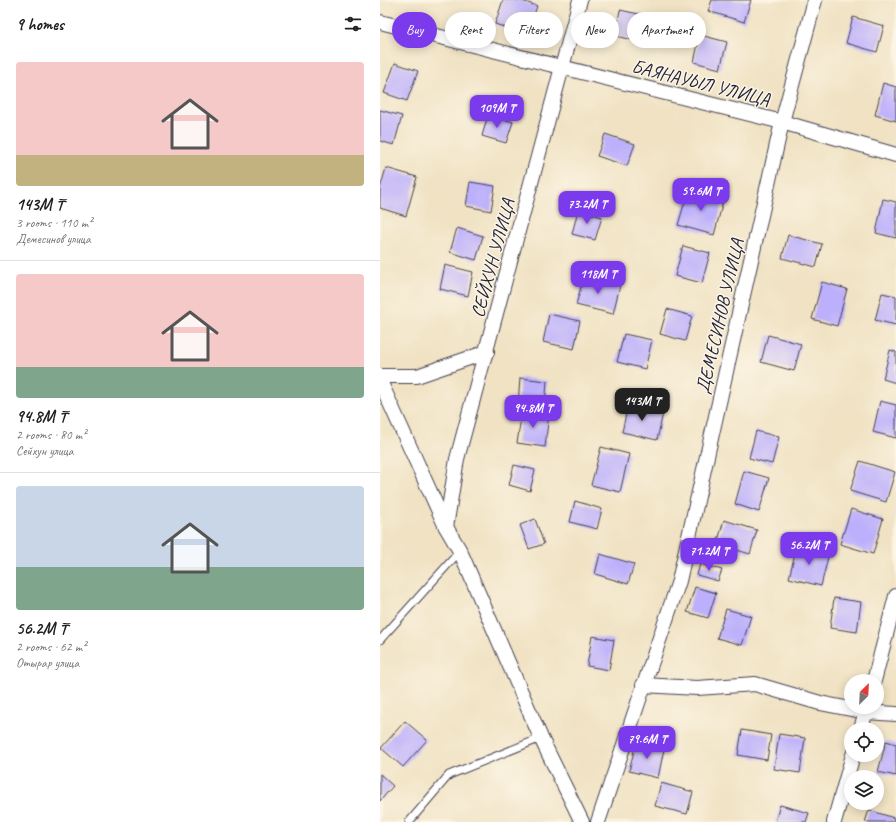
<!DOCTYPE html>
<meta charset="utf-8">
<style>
:root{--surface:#fff;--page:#f2f2f2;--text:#202124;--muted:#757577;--line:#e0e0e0;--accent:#7c3aed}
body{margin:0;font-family:Caveat,sans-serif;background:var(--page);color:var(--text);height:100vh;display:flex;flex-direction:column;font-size:15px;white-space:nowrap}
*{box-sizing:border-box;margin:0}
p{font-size:13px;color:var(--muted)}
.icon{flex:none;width:22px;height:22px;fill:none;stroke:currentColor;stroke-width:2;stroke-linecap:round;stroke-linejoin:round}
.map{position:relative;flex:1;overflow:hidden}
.sheet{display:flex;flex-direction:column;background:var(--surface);width:380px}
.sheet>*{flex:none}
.hud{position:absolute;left:12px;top:12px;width:380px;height:36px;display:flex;gap:8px}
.needle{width:26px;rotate:24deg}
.controls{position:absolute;left:464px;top:674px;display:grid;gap:8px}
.controls a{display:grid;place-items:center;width:40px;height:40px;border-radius:50%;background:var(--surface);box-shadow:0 2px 10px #0003;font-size:20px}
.price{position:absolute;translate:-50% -34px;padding:0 9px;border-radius:8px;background:var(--accent);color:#fff;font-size:13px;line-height:26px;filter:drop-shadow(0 1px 2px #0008)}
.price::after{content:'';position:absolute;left:50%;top:24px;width:12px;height:9px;margin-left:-6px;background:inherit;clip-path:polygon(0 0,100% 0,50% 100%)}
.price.on{background:#222;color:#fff}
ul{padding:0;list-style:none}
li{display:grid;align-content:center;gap:8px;height:212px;padding:0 16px}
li+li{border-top:1px solid var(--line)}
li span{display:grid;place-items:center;height:124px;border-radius:4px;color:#555}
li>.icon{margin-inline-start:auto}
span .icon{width:72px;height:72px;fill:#fffc;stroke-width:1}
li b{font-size:17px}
h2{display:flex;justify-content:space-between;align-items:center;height:48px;padding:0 16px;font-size:17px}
.pill{padding:0 14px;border-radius:18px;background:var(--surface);box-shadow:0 2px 10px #0003;font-size:14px;line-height:36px}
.pill.on{background:var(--accent);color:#fff}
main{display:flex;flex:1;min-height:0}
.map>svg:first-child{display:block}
.building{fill:#bcaffc}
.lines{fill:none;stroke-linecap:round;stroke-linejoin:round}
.service-casing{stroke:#413f4f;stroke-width:9}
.minor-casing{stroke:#413f4f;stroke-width:16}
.service{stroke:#fff;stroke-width:7}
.minor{stroke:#fff;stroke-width:14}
.labels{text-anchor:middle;stroke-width:3;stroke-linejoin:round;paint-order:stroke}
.street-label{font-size:19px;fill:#22223b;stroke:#fcf5e5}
</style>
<main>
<section class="sheet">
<h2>9 homes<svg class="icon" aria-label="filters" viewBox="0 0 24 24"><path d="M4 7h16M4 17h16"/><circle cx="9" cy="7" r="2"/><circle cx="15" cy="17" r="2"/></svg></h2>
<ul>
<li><span style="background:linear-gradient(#f6c9c9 75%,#c2b280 0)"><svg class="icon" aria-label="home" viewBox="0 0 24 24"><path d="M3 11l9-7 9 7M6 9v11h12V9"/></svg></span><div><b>143M ₸</b><p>3 rooms · 110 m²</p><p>Демесинов улица</p></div></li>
<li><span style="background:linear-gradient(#f6c9c9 75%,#7fa58c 0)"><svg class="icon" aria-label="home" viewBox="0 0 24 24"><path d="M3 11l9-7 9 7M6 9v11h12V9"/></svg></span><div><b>94.8M ₸</b><p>2 rooms · 80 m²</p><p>Сейхун улица</p></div></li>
<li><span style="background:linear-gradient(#c9d6e8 65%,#7fa58c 0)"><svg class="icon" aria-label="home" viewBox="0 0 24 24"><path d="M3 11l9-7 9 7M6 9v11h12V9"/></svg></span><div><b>56.2M ₸</b><p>2 rooms · 62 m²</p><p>Отырар улица</p></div></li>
</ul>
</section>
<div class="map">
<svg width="516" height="822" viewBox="0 0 516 822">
<rect width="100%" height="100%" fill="#fcf5e5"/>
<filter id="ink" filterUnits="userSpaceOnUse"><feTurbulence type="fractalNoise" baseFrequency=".025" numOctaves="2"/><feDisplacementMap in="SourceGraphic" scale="8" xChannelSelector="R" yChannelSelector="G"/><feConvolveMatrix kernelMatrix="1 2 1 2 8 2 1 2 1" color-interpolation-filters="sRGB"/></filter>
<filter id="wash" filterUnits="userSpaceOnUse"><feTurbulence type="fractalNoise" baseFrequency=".012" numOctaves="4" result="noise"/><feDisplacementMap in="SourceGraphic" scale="16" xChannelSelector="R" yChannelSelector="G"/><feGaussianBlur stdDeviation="0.9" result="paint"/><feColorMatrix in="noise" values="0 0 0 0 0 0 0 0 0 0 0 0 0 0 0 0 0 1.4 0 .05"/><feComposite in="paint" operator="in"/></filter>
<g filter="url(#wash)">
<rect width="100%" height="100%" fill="#f0e2c3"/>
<g id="blocks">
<g class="building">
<path d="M123,0H139L157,6L147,35L115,24Z"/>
<path d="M332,0H371L364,22L328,11Z"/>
<path d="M240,10L268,16L262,42L235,36Z"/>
<path d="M473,17L504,26L497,52L466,43Z"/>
<path d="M320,35L347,42L340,69L314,62Z"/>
<path d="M15,63L38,71L27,101L4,93Z"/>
<path d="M503,83L516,87V121L495,115Z"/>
<path d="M0,110L22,116L14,145L0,141Z"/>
<path d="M108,115L133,122L126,143L102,136Z"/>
<path d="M225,134L255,144L247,166L217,156Z"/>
<path d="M6,168L37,177L26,216L0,208V189Z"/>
<path d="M90,182L115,186L111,211L86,206Z"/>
<path d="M309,188L344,198L334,235L298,225Z"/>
<path d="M503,199L516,202V238L496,233Z"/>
<path d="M198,210L222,217L215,240L192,234Z"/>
<path d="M77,228L103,236L96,260L70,252Z"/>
<path d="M408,235L442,244L436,267L402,258Z"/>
<path d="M303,246L330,253L322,283L295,276Z"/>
<path d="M65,265L93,272L88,296L60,289Z"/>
<path d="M204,276L240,285L233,314L196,305Z"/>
<path d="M442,282L467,289L457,326L432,319Z"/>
<path d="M502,293L516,296V325L495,320Z"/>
<path d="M287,309L312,316L305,341L280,334Z"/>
<path d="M169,314L200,321L194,349L163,342Z"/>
<path d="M244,334L272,340L265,369L237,362Z"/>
<path d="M388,335L421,344L414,371L381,362Z"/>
<path d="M510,350L516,352V383L503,379Z"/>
<path d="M140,378L167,381L165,407L138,405Z"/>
<path d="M500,401L516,405V438L493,432Z"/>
<path d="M248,405L283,413L277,440L242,432Z"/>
<path d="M142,411L169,414L165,447L137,443Z"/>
<path d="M376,431L399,437L392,464L369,458Z"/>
<path d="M221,447L249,454L240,492L211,485Z"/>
<path d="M480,461L515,472L506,502L470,491Z"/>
<path d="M134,465L155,470L150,491L129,485Z"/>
<path d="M364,471L389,478L379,512L355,504Z"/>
<path d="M195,501L222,509L217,529L190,522Z"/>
<path d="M471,509L503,519L493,554L460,544Z"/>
<path d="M155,519L164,544L149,549L140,525Z"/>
<path d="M344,520L377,530L370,554L337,544Z"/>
<path d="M417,545L449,553L441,586L409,578Z"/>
<path d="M220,554L254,564L248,584L215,574Z"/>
<path d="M320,564L342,570L338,581L317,575Z"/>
<path d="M315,587L336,593L328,618L307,612Z"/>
<path d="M454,598L481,602L477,632L450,628Z"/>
<path d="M346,609L371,616L362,645L337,638Z"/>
<path d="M212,636L234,640L229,670L207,666Z"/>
<path d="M25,721L47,740L23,767L1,748Z"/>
<path d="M362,730L391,735L387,760L358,755Z"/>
<path d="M399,734L425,738L420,773L394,769Z"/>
<path d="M506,741L516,744V776L498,772Z"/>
<path d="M256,743L284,749L278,778L249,771Z"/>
<path d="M0,774L13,786L0,801Z"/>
<path d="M281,783L313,792L307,814L275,806Z"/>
<path d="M400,805L429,813L426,822H395Z"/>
<path d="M489,810L514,818L513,822H485Z"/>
</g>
</g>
</g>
<g filter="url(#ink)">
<use href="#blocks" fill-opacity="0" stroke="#413f4f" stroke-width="1"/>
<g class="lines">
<g class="service-casing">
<g id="service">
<path d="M0,640L80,551"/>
<path d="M29,822L69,775L161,738"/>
</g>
</g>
<g class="minor-casing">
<g id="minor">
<path d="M0,22L402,122L516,155"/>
<path d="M0,376H37L107,352"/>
<path d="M0,381L66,527L80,551L161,738L202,822"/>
<path d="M66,527L77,459L200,0"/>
<path d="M494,681L516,596"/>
<path d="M263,685L317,688L375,684L440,703L486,712L516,714"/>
<path d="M481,729L487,707"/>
<path d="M218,822L299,581L402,122L435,0"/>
<path d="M454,822L473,755"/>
</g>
</g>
<use href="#service" class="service"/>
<use href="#minor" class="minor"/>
</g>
</g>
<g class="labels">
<g class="street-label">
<text transform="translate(321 82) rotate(14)" y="7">БАЯНАУЫЛ УЛИЦА</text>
<text transform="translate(112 258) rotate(-75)" y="7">СЕЙХУН УЛИЦА</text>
<text transform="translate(339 316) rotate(-77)" y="7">ДЕМЕСИНОВ УЛИЦА</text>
</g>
</g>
</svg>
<div class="controls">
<a><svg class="needle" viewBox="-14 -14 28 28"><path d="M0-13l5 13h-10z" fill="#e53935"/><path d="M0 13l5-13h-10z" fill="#757577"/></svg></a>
<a><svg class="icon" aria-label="locate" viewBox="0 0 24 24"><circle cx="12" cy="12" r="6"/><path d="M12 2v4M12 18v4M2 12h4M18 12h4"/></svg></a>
<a><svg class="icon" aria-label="layers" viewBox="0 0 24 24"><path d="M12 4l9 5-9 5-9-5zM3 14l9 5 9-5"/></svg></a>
</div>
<b class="price" style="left:117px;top:129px">109M ₸</b>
<b class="price" style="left:321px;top:212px">59.6M ₸</b>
<b class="price" style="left:207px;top:225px">73.2M ₸</b>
<b class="price" style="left:218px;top:295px">118M ₸</b>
<b class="price on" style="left:262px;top:422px">143M ₸</b>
<b class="price" style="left:153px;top:429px">94.8M ₸</b>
<b class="price" style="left:429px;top:566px">56.2M ₸</b>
<b class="price" style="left:329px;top:572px">71.2M ₸</b>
<b class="price" style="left:267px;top:760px">79.6M ₸</b>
<div class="hud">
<a class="pill on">Buy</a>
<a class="pill">Rent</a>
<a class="pill">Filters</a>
<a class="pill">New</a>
<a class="pill">Apartment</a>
</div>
</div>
</main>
